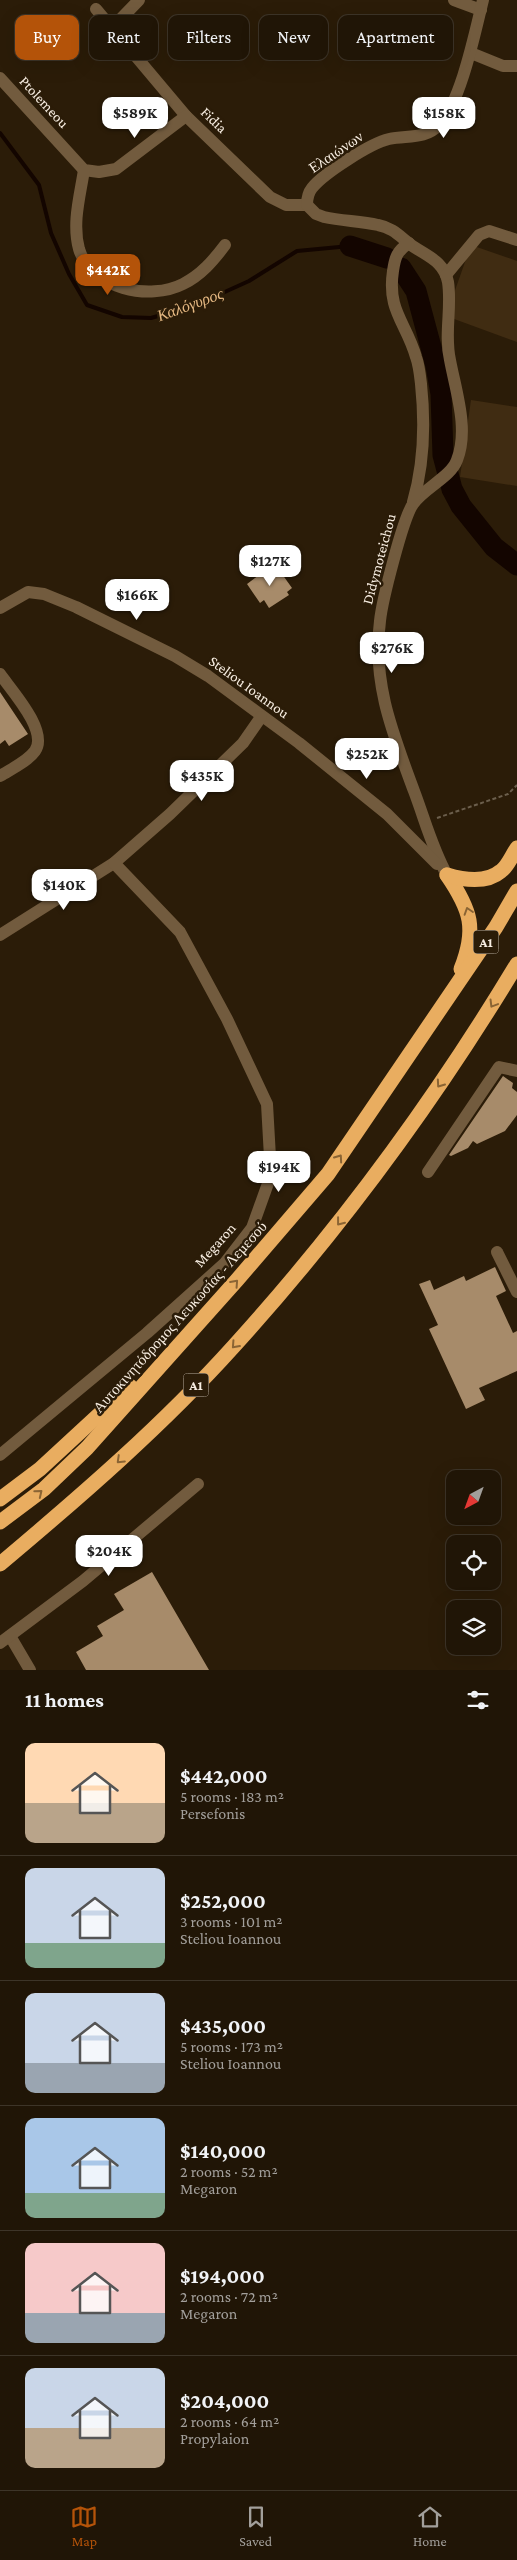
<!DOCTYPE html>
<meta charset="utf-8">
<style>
:root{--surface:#201506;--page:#281e10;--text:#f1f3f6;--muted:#a29f9b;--line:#3d3428;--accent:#b45309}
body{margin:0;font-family:"Crimson Pro",serif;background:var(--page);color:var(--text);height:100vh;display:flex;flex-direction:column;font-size:19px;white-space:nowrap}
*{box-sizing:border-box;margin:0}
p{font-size:16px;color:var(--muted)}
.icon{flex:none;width:28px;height:28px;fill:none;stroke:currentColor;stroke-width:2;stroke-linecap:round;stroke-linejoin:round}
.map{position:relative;height:1670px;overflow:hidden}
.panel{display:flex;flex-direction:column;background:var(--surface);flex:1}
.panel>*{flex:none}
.top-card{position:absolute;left:15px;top:15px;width:488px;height:45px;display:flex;gap:10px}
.needle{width:32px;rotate:221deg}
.tools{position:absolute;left:446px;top:1470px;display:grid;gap:10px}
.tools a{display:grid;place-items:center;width:55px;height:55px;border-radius:10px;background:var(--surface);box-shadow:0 5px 20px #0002,0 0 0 1px var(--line);font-size:25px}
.price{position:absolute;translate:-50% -42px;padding:0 11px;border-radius:10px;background:#fff;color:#222;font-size:16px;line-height:32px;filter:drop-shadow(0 1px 2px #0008)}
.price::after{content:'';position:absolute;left:50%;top:30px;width:15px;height:11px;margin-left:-8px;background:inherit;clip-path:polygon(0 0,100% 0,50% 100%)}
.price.on{background:var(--accent);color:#fff}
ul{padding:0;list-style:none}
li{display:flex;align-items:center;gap:15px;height:125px;padding:0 25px}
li+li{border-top:1px solid var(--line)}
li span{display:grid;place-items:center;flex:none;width:140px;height:100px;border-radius:10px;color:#555}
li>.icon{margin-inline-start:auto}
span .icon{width:60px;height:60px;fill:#fffc;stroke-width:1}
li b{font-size:21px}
h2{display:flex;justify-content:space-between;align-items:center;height:60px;padding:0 25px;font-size:21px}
.chip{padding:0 18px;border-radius:10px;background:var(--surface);box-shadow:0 5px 20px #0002,0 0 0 1px var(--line);font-size:18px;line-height:45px}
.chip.on{background:var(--accent);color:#fff}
.tab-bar{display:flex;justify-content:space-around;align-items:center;height:70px;border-top:1px solid var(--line);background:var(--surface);font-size:14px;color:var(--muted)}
.tab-bar a{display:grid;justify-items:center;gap:2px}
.tab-bar .on{color:var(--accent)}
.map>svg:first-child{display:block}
.green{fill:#402c12}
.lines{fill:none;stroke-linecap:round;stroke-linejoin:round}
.stream{stroke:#130500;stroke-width:4}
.river{stroke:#130500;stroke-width:21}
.building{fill:#a78b6a}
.path{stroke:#6b5e4c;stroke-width:2;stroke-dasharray:4 2.5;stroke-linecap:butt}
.minor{stroke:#725b3e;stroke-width:12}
.highway{stroke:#e9ad60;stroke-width:15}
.oneway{stroke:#8a6434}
.labels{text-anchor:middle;stroke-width:5;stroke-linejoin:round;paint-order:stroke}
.shield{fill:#2b1c08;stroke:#baafa1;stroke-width:1}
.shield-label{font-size:14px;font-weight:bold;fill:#f8eee2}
.street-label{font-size:15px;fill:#f8eee2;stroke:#2b1c08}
.water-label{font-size:16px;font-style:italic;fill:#e5b882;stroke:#2b1c08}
</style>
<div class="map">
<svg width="517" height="1670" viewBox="0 0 517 1670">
<rect width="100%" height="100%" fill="#2b1c08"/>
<g class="green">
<path d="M471,245L517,261V342L446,316Z"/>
<path d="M471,400L517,407V486L460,477Z"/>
</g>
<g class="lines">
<path class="stream" d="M0,133L39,185L51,233L69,274L87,305L122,317L151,318L196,305L249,281L297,251L350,246"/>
<g class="river">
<path d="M350,246L387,258"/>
<path d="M401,268L416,291L436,366L441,394L443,455L452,489L461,506L494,547L517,565"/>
</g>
</g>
<g class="building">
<path d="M270,567L272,570L277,567L292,588L287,592L289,595L269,608L264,600L260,603L247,584Z"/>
<path d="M0,692L28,734L9,746L5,740L0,744Z"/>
<path d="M503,1076L513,1083L512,1088L517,1092V1115L505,1131L477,1144L473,1141L468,1148L451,1156L449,1155Z"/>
<path d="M495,1267L506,1291L496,1296L513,1333L517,1331V1371L479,1388L485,1400L466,1409L429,1329L438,1325L419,1284L430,1280L434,1290L464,1276L466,1281Z"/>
<path d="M152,1572L209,1670H86L76,1652L103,1636L97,1626L124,1610L114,1594Z"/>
</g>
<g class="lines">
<path class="path" d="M437,818L508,794L517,785"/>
<g class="minor">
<path d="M454,0L481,10"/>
<path d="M96,9L186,116L270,197L286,205H307"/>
<path d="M112,28L139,0"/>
<path d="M471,53L503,66H517"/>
<path d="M0,78L84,170L99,172L116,169L186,116"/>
<path d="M84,170C80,196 72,223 79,249C91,289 150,301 183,284C201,275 213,261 225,245"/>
<path d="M307,205L316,214L324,217C342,221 360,221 378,225C394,228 401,238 414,247C429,257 444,262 448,282C452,308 444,334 450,360C456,392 469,429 457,460C451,477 424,488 413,504C403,518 382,601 380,621C372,683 393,734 414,791C425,820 432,848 447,875"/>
<path d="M307,205C307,198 308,193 312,188C324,173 371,143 389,139C407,135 425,140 439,125C461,102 475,32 483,0"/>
<path d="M409,243C397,251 395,257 393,271C387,311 406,322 416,357C419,365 420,375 421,384C425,422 424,464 413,502"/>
<path d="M446,275L479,235L489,231L517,240"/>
<path d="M0,608L28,592L44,594L76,607L175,656L208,676L299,743L387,814L437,864"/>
<path d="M0,674C11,690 49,731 35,751C27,762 11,769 0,776"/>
<path d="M0,935L114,863L170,814L243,743L261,717"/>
<path d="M428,1172L499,1067L517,1071"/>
<path d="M497,1252L517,1292"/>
<path d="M0,1455L147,1333L225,1263L252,1228L271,1175L267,1104L227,1019L180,932L114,863"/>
<path d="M10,1636L30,1670"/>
<path d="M0,1643L83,1581L198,1484"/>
</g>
<g class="highway">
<path d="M447,875C471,910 477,929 461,969"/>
<path d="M447,875C464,880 486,884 501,871C508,866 512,855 517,848"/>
<path d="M0,1499L40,1469L130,1386"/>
<path d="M0,1522L44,1489L87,1448L237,1280L328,1174L496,927L517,891"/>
<path d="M0,1564C81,1496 163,1425 234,1346C341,1228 435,1100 517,964"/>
</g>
</g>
<defs><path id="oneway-chevron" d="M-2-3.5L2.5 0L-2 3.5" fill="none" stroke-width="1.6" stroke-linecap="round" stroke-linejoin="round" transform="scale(1.25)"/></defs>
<g class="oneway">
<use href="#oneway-chevron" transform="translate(468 911) rotate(-108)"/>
<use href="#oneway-chevron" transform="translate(493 1004) rotate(121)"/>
<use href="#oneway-chevron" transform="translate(440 1084) rotate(125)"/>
<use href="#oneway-chevron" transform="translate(339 1158) rotate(-55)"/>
<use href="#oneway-chevron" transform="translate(340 1222) rotate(128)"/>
<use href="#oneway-chevron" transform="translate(235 1283) rotate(-48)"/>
<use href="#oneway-chevron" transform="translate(235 1345) rotate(132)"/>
<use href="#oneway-chevron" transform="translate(120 1460) rotate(136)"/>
<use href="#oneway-chevron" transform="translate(39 1493) rotate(-39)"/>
</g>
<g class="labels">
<g class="shield">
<rect x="473.5" y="930.5" width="25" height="23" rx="4"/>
<rect x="183.5" y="1373.5" width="25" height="23" rx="4"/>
</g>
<g class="shield-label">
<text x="486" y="947">A1</text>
<text x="196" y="1390">A1</text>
</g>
<g class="street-label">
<text transform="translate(44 102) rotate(47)" y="5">Ptolemeou</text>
<text transform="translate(214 120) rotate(44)" y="5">Fidia</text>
<text transform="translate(336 152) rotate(-34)" y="5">Ελαιώνων</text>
<text transform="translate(379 559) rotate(-75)" y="5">Didymoteichou</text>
<text transform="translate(249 687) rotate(36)" y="5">Steliou Ioannou</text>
<text transform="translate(215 1245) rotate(-48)" y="5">Megaron</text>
<text transform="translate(180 1317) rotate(-48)" y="5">Αυτοκινητόδρομος Λευκωσίας - Λεμεσού</text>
</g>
<g class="water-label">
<text transform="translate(190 304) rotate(-20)" y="6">Καλόγυρος</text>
</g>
</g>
</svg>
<div class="tools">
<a><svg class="needle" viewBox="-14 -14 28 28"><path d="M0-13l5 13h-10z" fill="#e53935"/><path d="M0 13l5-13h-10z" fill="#a29f9b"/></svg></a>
<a><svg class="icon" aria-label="locate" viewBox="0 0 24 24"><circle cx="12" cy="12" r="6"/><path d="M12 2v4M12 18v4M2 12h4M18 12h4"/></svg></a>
<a><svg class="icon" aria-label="layers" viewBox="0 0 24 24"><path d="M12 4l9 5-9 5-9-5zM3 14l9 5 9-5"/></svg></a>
</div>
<b class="price" style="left:135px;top:139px">$589K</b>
<b class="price" style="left:444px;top:139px">$158K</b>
<b class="price on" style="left:108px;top:296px">$442K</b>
<b class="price" style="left:270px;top:587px">$127K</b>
<b class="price" style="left:137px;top:621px">$166K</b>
<b class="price" style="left:392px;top:674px">$276K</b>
<b class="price" style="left:367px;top:780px">$252K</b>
<b class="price" style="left:202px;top:802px">$435K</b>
<b class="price" style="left:64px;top:911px">$140K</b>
<b class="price" style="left:279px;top:1193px">$194K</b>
<b class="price" style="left:109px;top:1577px">$204K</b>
<div class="top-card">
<a class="chip on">Buy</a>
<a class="chip">Rent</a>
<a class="chip">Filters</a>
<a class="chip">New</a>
<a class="chip">Apartment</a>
</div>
</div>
<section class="panel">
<h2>11 homes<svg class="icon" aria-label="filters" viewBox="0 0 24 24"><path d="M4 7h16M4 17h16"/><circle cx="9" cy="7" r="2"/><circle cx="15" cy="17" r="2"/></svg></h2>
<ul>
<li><span style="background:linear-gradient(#ffd9b3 60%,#b9a48a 0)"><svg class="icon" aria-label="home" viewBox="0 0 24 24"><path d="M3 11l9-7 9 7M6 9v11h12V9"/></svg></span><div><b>$442,000</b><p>5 rooms · 183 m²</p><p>Persefonis</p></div></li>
<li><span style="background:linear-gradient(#c9d6e8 75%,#7fa58c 0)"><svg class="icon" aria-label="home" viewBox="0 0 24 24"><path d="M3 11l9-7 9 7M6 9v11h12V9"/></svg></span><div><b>$252,000</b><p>3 rooms · 101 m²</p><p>Steliou Ioannou</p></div></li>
<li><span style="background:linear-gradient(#c9d6e8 70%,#9aa5b1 0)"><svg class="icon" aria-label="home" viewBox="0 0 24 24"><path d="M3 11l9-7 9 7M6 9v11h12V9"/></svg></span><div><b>$435,000</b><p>5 rooms · 173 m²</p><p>Steliou Ioannou</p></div></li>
<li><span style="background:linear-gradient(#a9c7e8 75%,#7fa58c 0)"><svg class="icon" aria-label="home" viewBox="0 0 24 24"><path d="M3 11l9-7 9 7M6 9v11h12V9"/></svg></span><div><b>$140,000</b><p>2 rooms · 52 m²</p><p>Megaron</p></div></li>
<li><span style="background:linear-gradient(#f6c9c9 70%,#9aa5b1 0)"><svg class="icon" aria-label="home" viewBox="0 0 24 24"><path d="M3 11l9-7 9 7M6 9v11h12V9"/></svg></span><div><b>$194,000</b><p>2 rooms · 72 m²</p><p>Megaron</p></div></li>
<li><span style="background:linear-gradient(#c9d6e8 60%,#b9a48a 0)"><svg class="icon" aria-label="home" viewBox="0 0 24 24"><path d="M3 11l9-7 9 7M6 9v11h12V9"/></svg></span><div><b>$204,000</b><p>2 rooms · 64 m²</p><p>Propylaion</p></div></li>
</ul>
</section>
<nav class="tab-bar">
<a class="on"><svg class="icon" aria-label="map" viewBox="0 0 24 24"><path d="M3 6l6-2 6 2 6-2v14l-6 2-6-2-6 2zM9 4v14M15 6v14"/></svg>Map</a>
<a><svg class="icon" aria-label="saved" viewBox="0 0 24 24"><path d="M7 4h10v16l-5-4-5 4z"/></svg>Saved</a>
<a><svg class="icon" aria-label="home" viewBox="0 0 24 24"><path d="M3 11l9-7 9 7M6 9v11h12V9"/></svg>Home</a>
</nav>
